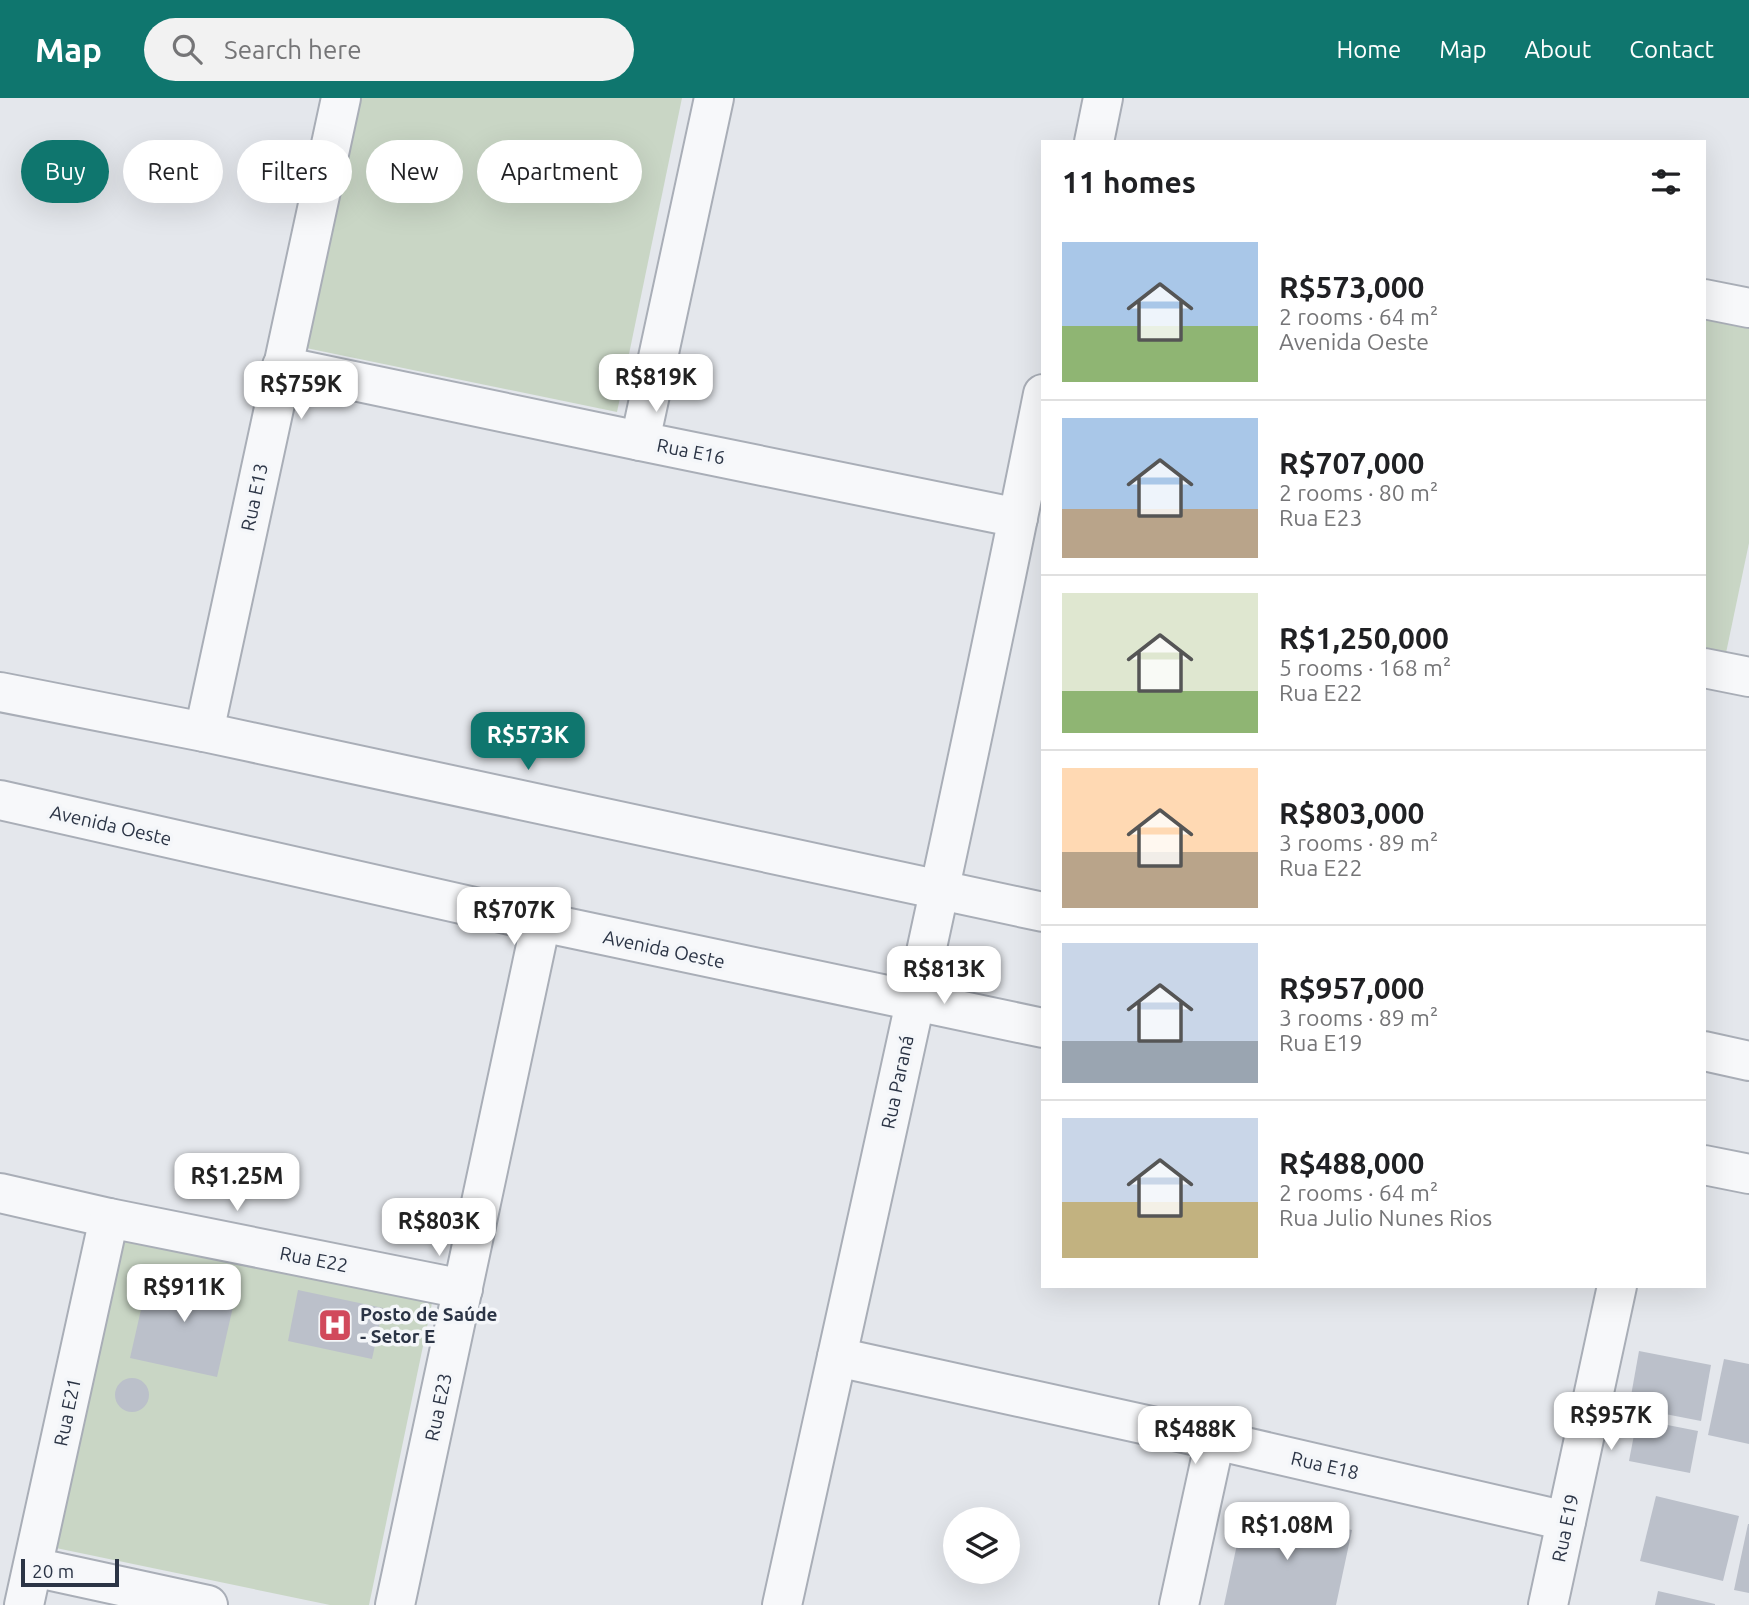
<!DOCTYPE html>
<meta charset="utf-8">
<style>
:root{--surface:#fff;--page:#f2f2f2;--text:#202124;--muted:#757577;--line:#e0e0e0;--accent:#0f766e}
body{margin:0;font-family:Ubuntu,sans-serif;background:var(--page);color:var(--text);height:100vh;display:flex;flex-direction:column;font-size:26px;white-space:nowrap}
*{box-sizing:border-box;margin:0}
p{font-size:23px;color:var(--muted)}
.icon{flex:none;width:38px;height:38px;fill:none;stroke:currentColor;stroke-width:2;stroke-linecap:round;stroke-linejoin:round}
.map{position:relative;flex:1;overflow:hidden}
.panel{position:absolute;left:1041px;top:42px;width:665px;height:1148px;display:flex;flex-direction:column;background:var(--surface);border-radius:0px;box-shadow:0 7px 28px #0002}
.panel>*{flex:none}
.banner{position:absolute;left:21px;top:42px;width:665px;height:63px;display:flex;gap:14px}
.buttons{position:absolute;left:943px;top:1409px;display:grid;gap:14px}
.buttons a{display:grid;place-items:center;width:77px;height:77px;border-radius:50%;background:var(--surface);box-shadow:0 7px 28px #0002;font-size:35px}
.scale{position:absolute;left:21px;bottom:18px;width:98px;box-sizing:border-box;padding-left:7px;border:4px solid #2b3445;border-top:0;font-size:19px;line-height:24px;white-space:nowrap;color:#2b3445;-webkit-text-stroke:5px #f4f6f9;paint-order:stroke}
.price{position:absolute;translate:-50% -60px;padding:0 16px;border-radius:14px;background:#fff;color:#222;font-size:23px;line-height:46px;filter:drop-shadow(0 2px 4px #0008)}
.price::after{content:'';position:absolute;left:50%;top:42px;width:21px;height:16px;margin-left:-10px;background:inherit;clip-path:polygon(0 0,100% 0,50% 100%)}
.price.active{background:var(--accent);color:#fff}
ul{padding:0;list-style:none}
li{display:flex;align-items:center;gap:21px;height:175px;padding:0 21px}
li+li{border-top:2px solid var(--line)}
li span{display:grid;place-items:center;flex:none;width:196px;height:140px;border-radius:0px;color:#555}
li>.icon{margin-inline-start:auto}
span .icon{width:84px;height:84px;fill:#fffc;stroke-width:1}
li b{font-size:30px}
h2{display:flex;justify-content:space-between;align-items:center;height:84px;padding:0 21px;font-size:30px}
.pill{padding:0 24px;border-radius:32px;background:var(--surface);box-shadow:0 7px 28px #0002;font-size:24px;line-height:63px}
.pill.active{background:var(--accent);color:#fff}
header{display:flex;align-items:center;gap:42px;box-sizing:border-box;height:98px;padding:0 35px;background:var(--accent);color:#fff}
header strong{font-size:33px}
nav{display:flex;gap:38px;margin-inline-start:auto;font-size:24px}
.search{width:490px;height:63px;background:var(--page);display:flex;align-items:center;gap:18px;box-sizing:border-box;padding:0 24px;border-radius:38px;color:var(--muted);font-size:26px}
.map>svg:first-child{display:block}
.green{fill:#c9d6c5}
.building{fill:#bbc0ca}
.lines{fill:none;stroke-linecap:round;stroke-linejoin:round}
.minor-casing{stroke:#a9aeb7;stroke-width:42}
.minor{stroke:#f7f8fa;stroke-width:38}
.labels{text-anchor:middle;stroke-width:7;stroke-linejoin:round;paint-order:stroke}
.street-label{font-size:19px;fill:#2b3445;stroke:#f4f6f9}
.poi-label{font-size:19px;font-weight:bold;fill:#2b3445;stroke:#f4f6f9;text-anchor:start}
</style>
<header>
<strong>Map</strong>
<div class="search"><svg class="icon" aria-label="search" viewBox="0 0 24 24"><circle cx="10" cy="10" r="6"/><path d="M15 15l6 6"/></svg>Search here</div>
<nav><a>Home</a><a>Map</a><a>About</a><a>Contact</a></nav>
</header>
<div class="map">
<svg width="1749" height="1507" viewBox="0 0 1749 1507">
<rect width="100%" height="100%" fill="#e4e7ec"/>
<g class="green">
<path d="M358,0H682L617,314L306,250Z"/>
<path d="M1704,219L1749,228V445L1726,555L1705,550Z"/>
<path d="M120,1140L432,1205L369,1507H330L56,1450Z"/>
</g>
<g class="building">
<path d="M150,1172L237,1191L217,1279L130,1260Z"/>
<path d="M298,1192L383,1210L372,1261L288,1243Z"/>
<path d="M1639,1253L1711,1267L1701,1323L1629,1309Z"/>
<path d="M1724,1261L1749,1266V1346L1708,1337Z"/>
<circle cx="132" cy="1297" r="17"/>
<path d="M1637,1321L1698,1333L1690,1375L1629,1363Z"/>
<path d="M1656,1398L1739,1418L1723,1483L1640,1463Z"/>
<path d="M1245,1409L1352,1432L1336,1507H1224Z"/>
<path d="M1748,1426H1749V1495L1734,1492Z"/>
<path d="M1658,1493L1715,1506V1507H1655Z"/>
</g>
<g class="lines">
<g class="minor-casing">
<g id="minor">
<path d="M1094,44L1103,0"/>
<path d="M1704,201L1749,210"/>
<path d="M282,268L640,343L1018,420"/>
<path d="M640,343L714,0"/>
<path d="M1704,570L1749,579"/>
<path d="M0,594L204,634L1043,814"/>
<path d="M204,634L341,0"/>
<path d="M0,702L541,824L1043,930"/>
<path d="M1704,953L1749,963"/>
<path d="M1704,1067L1749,1076"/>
<path d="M0,1095L109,1120L463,1191"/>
<path d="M837,1259L1215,1342L1566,1423"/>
<path d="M33,1469L208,1507"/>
<path d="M24,1507L109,1120"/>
<path d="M395,1507L541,824"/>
<path d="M782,1507C871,1104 962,701 1043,296"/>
<path d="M1179,1507L1215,1342"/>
<path d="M1548,1507L1617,1188"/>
</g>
</g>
<use href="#minor" class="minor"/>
</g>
<defs>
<g id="hospital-square" transform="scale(1.75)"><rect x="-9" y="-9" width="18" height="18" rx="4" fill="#d1495b" stroke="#f4f6f9"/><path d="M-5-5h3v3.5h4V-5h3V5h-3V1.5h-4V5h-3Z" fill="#fff"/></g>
</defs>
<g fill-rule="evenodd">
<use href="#hospital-square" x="335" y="1227"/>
</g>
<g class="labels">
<g class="street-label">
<text transform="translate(691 353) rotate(11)" y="7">Rua E16</text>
<text transform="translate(254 399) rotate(-78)" y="7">Rua E13</text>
<text transform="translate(111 727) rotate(13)" y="7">Avenida Oeste</text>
<text transform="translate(664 851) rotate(12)" y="7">Avenida Oeste</text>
<text transform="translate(897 984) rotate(-78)" y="7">Rua Paraná</text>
<text transform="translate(314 1161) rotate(11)" y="7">Rua E22</text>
<text transform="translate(438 1309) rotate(-78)" y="7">Rua E23</text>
<text transform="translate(67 1314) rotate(-78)" y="7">Rua E21</text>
<text transform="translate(1325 1367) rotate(13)" y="7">Rua E18</text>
<text transform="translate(1565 1430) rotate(-78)" y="7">Rua E19</text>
</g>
<g class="poi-label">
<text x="360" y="1223">Posto de Saúde<tspan x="360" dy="22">- Setor E</tspan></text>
</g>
</g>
</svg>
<div class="buttons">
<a><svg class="icon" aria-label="layers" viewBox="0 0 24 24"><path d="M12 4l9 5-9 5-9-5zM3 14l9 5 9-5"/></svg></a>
</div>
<div class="scale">20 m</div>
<b class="price" style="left:656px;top:316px">R$819K</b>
<b class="price" style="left:301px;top:323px">R$759K</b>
<b class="price active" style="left:528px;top:674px">R$573K</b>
<b class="price" style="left:514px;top:849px">R$707K</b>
<b class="price" style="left:944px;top:908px">R$813K</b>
<b class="price" style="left:237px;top:1115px">R$1.25M</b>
<b class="price" style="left:439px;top:1160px">R$803K</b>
<b class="price" style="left:184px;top:1226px">R$911K</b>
<b class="price" style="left:1611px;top:1354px">R$957K</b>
<b class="price" style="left:1195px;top:1368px">R$488K</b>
<b class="price" style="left:1287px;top:1464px">R$1.08M</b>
<div class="banner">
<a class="pill active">Buy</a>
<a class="pill">Rent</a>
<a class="pill">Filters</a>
<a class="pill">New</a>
<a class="pill">Apartment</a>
</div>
<section class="panel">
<h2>11 homes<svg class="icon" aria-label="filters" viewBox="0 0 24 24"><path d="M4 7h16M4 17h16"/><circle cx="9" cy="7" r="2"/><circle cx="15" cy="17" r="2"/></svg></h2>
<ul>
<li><span style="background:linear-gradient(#a9c7e8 60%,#8fb573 0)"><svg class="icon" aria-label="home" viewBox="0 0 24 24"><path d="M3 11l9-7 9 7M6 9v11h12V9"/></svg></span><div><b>R$573,000</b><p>2 rooms · 64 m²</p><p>Avenida Oeste</p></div></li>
<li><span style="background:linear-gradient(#a9c7e8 65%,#b9a48a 0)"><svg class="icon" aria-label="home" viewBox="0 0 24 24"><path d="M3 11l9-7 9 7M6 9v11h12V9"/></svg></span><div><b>R$707,000</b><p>2 rooms · 80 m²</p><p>Rua E23</p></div></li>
<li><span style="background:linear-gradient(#dfe7d0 70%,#8fb573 0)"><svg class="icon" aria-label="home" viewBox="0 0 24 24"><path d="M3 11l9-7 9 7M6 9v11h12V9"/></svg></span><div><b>R$1,250,000</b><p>5 rooms · 168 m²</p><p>Rua E22</p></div></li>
<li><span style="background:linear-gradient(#ffd9b3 60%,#b9a48a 0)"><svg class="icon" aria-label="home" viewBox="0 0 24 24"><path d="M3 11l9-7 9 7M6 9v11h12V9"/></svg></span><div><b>R$803,000</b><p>3 rooms · 89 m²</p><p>Rua E22</p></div></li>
<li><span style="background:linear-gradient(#c9d6e8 70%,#9aa5b1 0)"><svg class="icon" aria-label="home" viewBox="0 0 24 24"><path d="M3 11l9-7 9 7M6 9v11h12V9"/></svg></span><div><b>R$957,000</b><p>3 rooms · 89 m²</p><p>Rua E19</p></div></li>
<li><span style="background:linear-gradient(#c9d6e8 60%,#c2b280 0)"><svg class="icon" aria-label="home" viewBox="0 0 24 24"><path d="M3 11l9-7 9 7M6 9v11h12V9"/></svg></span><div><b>R$488,000</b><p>2 rooms · 64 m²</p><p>Rua Julio Nunes Rios</p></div></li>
</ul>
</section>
</div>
